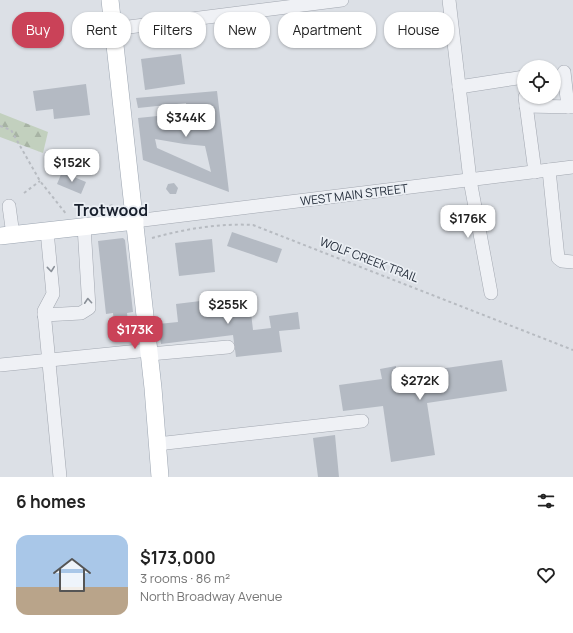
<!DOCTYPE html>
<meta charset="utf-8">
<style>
:root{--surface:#fff;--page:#f6f6f6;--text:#222;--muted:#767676;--line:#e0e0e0;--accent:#ca4258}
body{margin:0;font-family:Manrope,sans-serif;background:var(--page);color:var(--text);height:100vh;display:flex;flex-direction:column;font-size:15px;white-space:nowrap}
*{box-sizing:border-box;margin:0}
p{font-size:13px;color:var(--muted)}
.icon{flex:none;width:22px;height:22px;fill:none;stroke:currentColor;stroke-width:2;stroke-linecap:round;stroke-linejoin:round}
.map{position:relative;height:477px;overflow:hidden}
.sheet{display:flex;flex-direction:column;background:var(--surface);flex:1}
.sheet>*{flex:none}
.hud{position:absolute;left:12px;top:12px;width:549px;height:36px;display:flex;gap:8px}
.controls{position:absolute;left:517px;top:60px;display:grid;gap:8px}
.controls a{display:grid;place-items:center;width:44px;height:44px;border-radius:50%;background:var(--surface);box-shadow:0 1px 3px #0004;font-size:20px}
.price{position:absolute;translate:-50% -34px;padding:0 9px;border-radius:8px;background:#fff;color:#222;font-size:13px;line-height:26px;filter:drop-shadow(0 1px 2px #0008)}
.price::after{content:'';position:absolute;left:50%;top:24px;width:12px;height:9px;margin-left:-6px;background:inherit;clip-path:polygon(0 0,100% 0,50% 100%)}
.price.active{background:var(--accent);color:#fff}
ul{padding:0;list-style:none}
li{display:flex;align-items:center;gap:12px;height:100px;padding:0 16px}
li+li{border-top:1px solid var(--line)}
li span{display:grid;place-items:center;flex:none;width:112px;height:80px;border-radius:12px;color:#555}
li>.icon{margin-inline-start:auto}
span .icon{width:48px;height:48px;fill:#fffc;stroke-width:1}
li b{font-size:17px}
h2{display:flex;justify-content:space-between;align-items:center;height:48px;padding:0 16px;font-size:17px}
.pill{padding:0 14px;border-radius:16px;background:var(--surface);box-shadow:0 1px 3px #0004;font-size:14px;line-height:36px}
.pill.active{background:var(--accent);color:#fff}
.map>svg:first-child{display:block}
.forest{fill:url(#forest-firs)}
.building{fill:#b4bac3;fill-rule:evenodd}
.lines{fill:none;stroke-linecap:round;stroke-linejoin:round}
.minor-casing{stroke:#a2a7b0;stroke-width:14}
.major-casing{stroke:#9ca5b1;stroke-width:18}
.path{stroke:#b7bbc1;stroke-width:2;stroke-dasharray:3 3;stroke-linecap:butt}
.minor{stroke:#eff1f5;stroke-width:13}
.major{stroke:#fff;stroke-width:17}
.oneway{stroke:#8a9098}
.labels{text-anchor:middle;stroke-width:3.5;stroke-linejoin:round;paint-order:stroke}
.street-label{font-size:12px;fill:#262f3c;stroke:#ebeff4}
.district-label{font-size:16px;font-weight:bold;fill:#19202d;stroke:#ebeff4}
</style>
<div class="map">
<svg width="573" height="477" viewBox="0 0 573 477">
<defs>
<pattern id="forest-firs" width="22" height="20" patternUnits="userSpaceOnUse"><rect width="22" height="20" fill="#c2d0be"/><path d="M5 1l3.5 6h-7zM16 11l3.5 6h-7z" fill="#a7b3a4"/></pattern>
</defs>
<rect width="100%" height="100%" fill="#dce0e6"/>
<path class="forest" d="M0,113L48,132L43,153L0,137Z"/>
<g class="building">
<path d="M181,54L185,84L145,90L141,59Z"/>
<path d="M86,84L90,115L54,119L53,109L36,111L33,91Z"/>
<path d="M217,91L229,192L143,160L138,118L187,113L186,103L138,108L136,98ZM155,139L184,144L205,146L211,172L157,148Z"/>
<path d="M62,172L86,182L81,194L57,184Z"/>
<path d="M174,183L178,188L176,194H170L166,189L168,184Z"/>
<path d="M232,232L282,249L277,263L227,246Z"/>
<path d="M123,238L125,240L133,312L127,313L130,339L116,340L113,313L106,314L98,241Z"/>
<path d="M212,239L215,272L179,276L175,243Z"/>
<path d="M249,295L253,330L271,328L269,316L298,312L300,329L279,331L282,352L236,357L233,335L161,344L158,324L178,322L176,304Z"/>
<path d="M502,360L507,391L427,403L435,455L391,462L383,406L343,411L339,385L382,379L380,369L396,366L397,375Z"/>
<path d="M335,435L339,477H318L313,438Z"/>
</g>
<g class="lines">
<g class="minor-casing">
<g id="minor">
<path d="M449,0L470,180L491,293"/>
<path d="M113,29L342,0"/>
<path d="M564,72L568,107"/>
<path d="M459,87L524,77"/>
<path d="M525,97L535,172"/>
<path d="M526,106L573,107"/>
<path d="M549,170L558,258L562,261L573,262"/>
<path d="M9,206L13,235"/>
<path d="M135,221L573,167"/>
<path d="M47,231L53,294L44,311L60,477"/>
<path d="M44,315L81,313L89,308L84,226"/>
<path d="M150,354L228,347"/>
<path d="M0,365L149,350"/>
<path d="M157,444L362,421"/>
</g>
</g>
<g class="major-casing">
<g id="major">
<path d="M110,0L153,388L160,477"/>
<path d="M0,236L135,221"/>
</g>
</g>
<g class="path">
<path d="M0,126L11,130L40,181L67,215"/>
<path d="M24,193L40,181"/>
<path d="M92,210L114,205"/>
<path d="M152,238C185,229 220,223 253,225L573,350"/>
</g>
<use href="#minor" class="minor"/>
<use href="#major" class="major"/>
</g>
<defs><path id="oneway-chevron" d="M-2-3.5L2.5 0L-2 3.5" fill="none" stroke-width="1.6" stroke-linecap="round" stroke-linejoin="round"/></defs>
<g class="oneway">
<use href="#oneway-chevron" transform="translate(51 269) rotate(84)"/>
<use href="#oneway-chevron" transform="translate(88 301) rotate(-94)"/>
</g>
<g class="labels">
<g class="street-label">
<text transform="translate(354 195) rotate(-7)" y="4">WEST MAIN STREET</text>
<text transform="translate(369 260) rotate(21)" y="4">WOLF CREEK TRAIL</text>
</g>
<g class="district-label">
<text x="111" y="216">Trotwood</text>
</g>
</g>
</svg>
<div class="controls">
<a><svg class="icon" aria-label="locate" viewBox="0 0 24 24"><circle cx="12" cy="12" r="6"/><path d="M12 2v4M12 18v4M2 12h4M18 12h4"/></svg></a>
</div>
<b class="price" style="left:186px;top:138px">$344K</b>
<b class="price" style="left:72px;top:183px">$152K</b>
<b class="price" style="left:468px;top:239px">$176K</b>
<b class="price" style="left:228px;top:325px">$255K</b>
<b class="price active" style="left:135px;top:350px">$173K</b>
<b class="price" style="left:420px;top:401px">$272K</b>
<div class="hud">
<a class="pill active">Buy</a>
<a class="pill">Rent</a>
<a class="pill">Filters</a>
<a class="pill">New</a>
<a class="pill">Apartment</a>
<a class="pill">House</a>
</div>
</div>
<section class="sheet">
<h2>6 homes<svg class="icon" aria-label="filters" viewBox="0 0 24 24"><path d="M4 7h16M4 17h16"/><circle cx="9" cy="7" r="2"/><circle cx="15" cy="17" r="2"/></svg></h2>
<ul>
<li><span style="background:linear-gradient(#a9c7e8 65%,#b9a48a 0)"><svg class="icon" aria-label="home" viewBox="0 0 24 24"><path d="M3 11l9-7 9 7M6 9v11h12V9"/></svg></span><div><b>$173,000</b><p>3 rooms · 86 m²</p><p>North Broadway Avenue</p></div><svg class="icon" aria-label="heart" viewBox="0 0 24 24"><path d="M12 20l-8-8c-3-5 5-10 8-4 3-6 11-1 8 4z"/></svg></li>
</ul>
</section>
